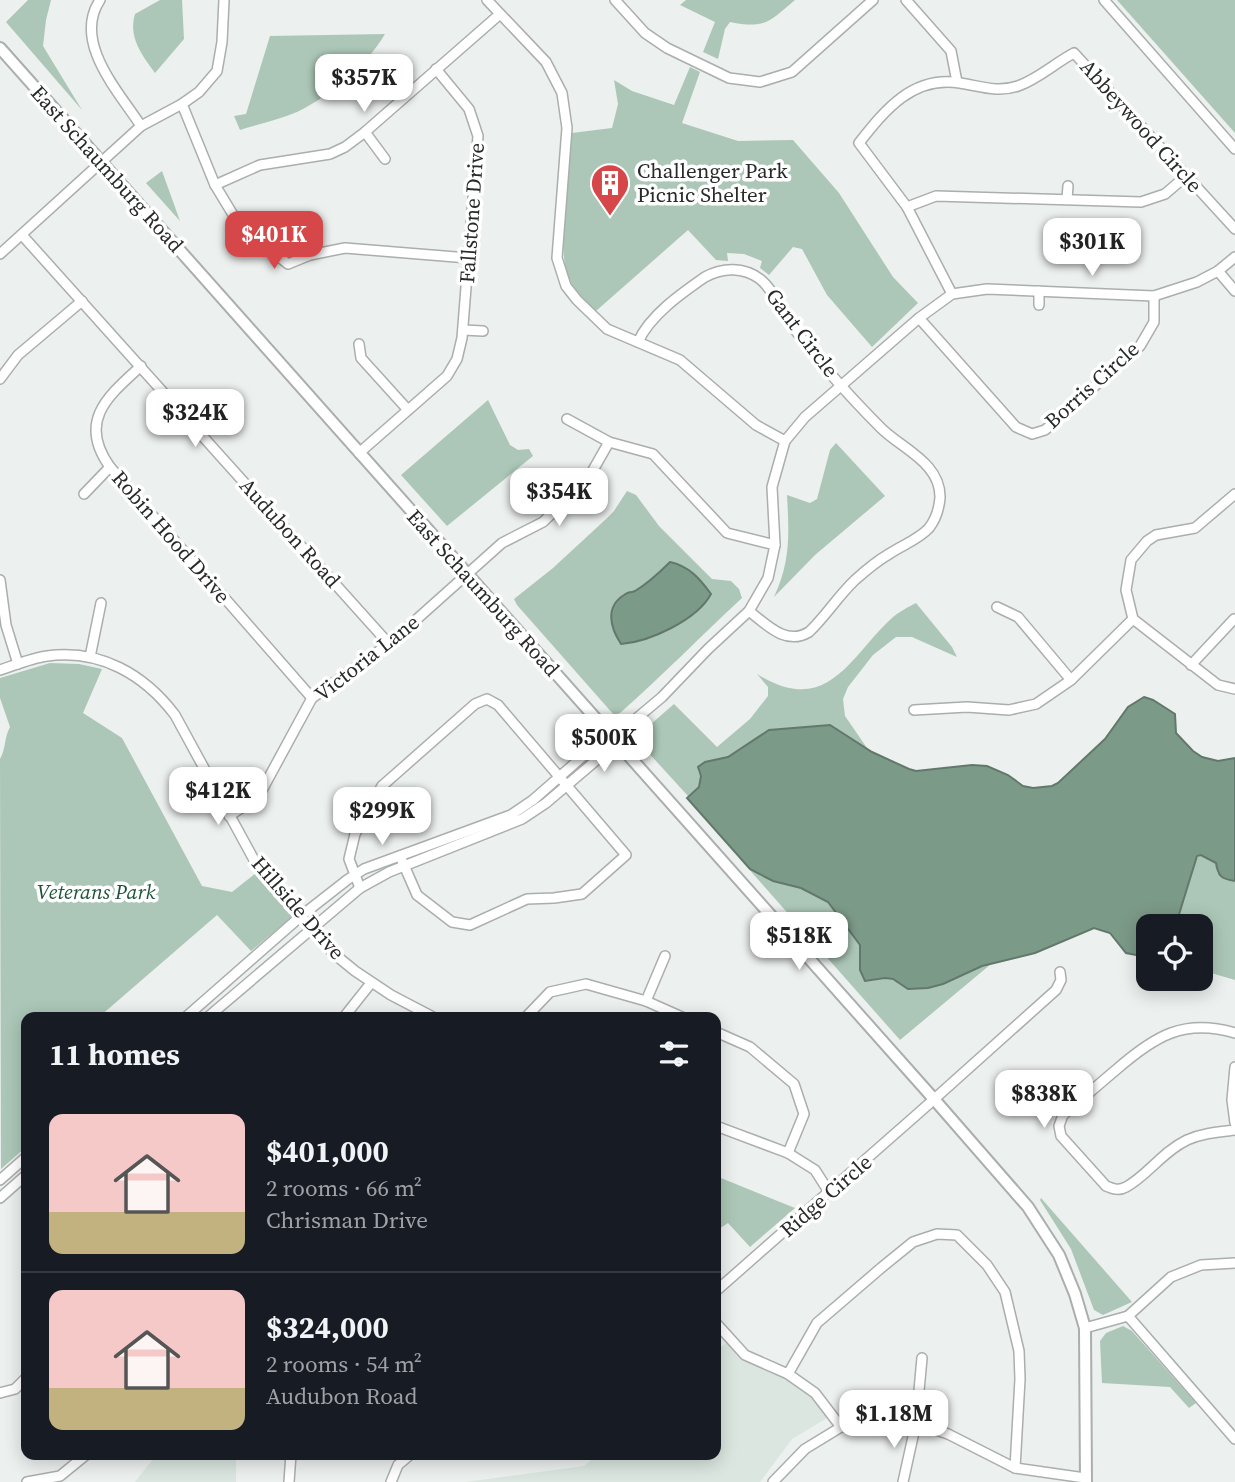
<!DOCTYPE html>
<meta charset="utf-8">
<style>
:root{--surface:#171b24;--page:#20242c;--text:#f1f3f6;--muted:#9ea1a6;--line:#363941;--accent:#d64749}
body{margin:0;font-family:"Source Serif 4",serif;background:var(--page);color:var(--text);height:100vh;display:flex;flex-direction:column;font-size:26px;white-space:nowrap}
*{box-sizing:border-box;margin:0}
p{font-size:23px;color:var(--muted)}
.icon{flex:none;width:38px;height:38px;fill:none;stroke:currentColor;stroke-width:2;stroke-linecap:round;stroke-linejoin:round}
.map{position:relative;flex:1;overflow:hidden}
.side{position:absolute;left:21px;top:1012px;width:700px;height:448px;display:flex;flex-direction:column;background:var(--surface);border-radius:14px;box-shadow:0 4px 18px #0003}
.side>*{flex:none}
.fabs{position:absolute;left:1136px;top:914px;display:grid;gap:14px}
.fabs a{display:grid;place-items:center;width:77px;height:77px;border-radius:14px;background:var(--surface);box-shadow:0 4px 18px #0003;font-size:35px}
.price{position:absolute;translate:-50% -60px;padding:0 16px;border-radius:14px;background:#fff;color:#222;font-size:23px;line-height:46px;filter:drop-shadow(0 2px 4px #0008)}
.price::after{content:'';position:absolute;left:50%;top:42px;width:21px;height:16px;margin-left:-10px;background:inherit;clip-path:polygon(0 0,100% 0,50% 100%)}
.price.selected{background:var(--accent);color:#fff}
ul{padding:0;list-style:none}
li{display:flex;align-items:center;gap:21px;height:175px;padding:0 28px}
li+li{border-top:2px solid var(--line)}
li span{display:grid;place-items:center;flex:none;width:196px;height:140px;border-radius:14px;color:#555}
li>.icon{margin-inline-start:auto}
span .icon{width:84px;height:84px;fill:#fffc;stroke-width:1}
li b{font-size:30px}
h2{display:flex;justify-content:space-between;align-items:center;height:84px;padding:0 28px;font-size:30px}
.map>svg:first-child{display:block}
.built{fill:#dae6df}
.green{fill:#acc7b7}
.water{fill:#7c9a88;stroke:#63786c;stroke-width:2}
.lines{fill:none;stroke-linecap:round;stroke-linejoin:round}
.minor-casing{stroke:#aaaeac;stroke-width:12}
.major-casing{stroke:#aaaeac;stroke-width:14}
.minor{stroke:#fff;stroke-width:9}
.major{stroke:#fff;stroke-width:10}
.labels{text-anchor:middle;stroke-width:7;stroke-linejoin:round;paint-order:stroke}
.street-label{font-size:21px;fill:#282a29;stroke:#fff}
.poi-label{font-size:21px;fill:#282a29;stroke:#fff;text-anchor:start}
.park-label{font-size:21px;font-style:italic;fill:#1e543a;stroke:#fff}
</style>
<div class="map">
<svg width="1235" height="1482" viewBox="0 0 1235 1482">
<rect width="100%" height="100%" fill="#ecf0ee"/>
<g class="built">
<path d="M726,1343L747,1361L791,1381L807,1390L822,1407L827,1418L792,1439L760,1482H466L584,1466L598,1454H716V1352Z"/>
<path d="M157,1454H236V1482H135Z"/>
</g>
<g class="green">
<path d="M28,0H51L46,20L43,46L82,110L6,22Z"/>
<path d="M160,0H182L184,39L155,73C142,55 128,37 135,14Z"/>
<path d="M686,0H795C769,22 765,29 730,22L725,29L718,59L703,52L715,22L680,5Z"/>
<path d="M1117,0H1235V133Z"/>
<path d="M385,34C365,67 332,95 297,112C279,120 258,124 240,130L234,116L246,114L270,36Z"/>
<path d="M690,67L700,72L682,123L738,141L793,140L839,193L893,277L918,303L872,347L827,295L802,249L793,247L769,275L760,268L762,261L744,254L727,253L728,261L716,260L688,230L596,311C585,300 572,289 567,273C557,242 570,168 572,133L612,128L618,104L614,80L632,91L674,105Z"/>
<path d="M162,171L180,221L146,183Z"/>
<path d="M488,400L510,445L518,450L529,449L533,456L447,526L401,475Z"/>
<path d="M836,443L885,496L815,555L774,597C791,560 789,534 787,495L810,503L817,499L830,450Z"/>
<path d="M627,491L636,495L659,526L712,579L731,581L739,589L742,598C701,636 662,676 620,713L614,715L517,605L514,599L553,568L605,520L614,511Z"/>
<path d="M916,603L952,647L957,657L912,637H896L873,655L848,687L843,699L845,716L867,748L830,725L801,729H774L762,734L728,757L705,762L698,771L701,776L699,787L688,796L635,738L674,704L717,747L750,719L768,696V687L757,674C828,718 849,657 893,617C899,612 908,607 916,603Z"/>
<path d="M50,663L79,664L102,669L83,713L122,738L202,886L232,892L256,873L293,916L251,951L217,915L99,1017H26V1147L1,1169L0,759C6,748 4,738 10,727L0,698V678Z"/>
<path d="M1201,855L1216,863L1217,873L1235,880V980L1201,970L1200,926H1175L1189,884L1194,860Z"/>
<path d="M739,858L761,876L801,888L828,902L861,945L860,970L869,981C882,979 892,976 902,986L943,984L971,970L991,964L900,1040Z"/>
<path d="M716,1176L795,1208L750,1247L728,1223L716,1231Z"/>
<path d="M1041,1198L1132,1302L1103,1315L1094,1310L1071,1249L1040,1200Z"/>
<path d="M1123,1326L1132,1331L1196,1403L1189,1408L1170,1387L1102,1383L1100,1341L1106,1333Z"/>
</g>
<g class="water">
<path d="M670,562C689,566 700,579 711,594C697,620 649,642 621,644C610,627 605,607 624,595C631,590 628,594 635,591C647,584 661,571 670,562Z"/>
<path d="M1144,697L1153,700L1175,714L1176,733L1193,751L1202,757L1218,761L1235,758V881C1221,879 1218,876 1216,863L1201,855L1197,856L1176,924L1148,926V952L1136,955L1126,953L1110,933L1094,928L1035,953L982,966L943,984L928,988L908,989L893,979L885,978L865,981L860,970V945L828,902L801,888L773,881L750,869L687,798L699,787L701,776L698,767L705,762L728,757L769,730L830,725L872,752L909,769L916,771L972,765L987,766L1008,775L1023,786L1033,788L1052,786L1058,783L1105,739L1128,707Z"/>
</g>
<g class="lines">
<g class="minor-casing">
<g id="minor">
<path d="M100,0C72,42 119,92 141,126"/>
<path d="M487,0L546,62L562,93L567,128L557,258L566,286L577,300L607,329L680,360L756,425L785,441"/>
<path d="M615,0L645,33L667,48L729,78L760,82L792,72L873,0"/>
<path d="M906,0L951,51L957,82"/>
<path d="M1104,0L1235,149"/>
<path d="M182,104L215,185L238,223L288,264L310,255L345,248L468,258"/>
<path d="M365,132L385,159"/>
<path d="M215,185L260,165L330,154L345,147L365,132L500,14"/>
<path d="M1067,199L1068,186"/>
<path d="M907,207L936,196L1141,202L1165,194L1186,176"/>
<path d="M22,235L389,644"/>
<path d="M0,254L141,126L182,104L199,92L217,71L222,42L224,0"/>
<path d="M1218,271L1235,291"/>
<path d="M952,294L907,207L859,143C885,110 913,75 960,83C980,86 998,93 1018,86C1038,79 1055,63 1074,53L1235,229"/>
<path d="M1039,305V291"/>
<path d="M919,318L1016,427L1032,434L1045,430L1140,346L1154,322V296"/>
<path d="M463,330L483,331"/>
<path d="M638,342C650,315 682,293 705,277C723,267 744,267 760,279C774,290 780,310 790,323C817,360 849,396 881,428C902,449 941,463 940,498C939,509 936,519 929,528C918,540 902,545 889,554C877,561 865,571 855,580C838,596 826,616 809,632C786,646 767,625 749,611"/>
<path d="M359,344L361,358L408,410"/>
<path d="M141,366C108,396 77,421 110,467L312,698"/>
<path d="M0,379L18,355L82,301"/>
<path d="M567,419L609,442L653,454L727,533L775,545"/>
<path d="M359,453L447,376L457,359L462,338L478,136L469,109L436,69"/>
<path d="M84,494L110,467"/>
<path d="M1235,494L1195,528L1156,535L1147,541L1131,560L1126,590L1133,619L1218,685L1235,689"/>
<path d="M0,580L6,625L18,664"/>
<path d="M997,607L1018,617L1071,680"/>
<path d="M90,657L101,603"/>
<path d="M1191,665L1234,619"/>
<path d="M0,670C15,665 32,658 47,656C100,649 144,674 175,715L259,869L333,953L355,971L391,995L433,1017"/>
<path d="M914,710L967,707L1009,710L1036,704L1071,680L1133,619"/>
<path d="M229,816L249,803L261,792L312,698L389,644L502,543L543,522L588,479L609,442"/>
<path d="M360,888L349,859L355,834L382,786L475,704L487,699L498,705L626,855L582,894L554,898L527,899L470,925L452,922L417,895L400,856"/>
<path d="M646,1001L665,956"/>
<path d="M186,1017L301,916L347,880L364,869L511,815L533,800L598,743L612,739"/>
<path d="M208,1017L360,888L389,872L522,819L546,803L606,752L612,739L662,697L708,649L749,611L768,578L775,545L772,487L785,441L805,417L919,318L952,294L987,289L1154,296L1197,282L1218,271L1235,257"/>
<path d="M344,1017L371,983"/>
<path d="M526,1017L550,992L586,984L646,1001L682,1017"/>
<path d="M716,1032L750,1047L794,1084L804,1114L788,1153"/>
<path d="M1235,1033C1184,1018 1155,1036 1117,1069C1099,1084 1081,1100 1063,1115L1059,1126L1061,1136L1106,1186C1113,1189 1119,1191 1126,1187C1147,1176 1162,1152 1187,1140C1203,1133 1218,1132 1235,1130"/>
<path d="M1235,1067L1232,1100L1235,1123"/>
<path d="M716,1126L788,1153L815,1170L829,1192"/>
<path d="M0,1180L26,1157"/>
<path d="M0,1198L26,1175"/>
<path d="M716,1291L922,1110L1056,990L1061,980L1060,972"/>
<path d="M1128,1316L1171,1277L1201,1265L1235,1263"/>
<path d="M716,1323L745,1355L788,1374L815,1393L841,1427"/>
<path d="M1085,1328L1128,1316L1235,1439"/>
<path d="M788,1374L817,1323L881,1268L913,1242L937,1234L957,1235L987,1265L1005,1292L1019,1351L1020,1379L1015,1468"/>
<path d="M0,1393L15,1389L26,1378"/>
<path d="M27,1482L60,1476L87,1454"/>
<path d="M289,1482L291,1454"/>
<path d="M391,1482L398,1465L411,1454"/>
<path d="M773,1482L805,1449L841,1427L858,1421L916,1423L948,1434L1015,1468L1085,1478"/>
<path d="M903,1482L916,1423L922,1358"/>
</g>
</g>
<g class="major-casing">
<path id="major" d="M0,48L933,1098L1028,1207L1059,1255L1075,1294L1085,1328L1086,1482"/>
</g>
<use href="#minor" class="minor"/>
<use href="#major" class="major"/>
</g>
<defs>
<g id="building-pin" transform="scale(2.0125)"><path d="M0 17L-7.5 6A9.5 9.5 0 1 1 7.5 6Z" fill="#d64749" stroke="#fff"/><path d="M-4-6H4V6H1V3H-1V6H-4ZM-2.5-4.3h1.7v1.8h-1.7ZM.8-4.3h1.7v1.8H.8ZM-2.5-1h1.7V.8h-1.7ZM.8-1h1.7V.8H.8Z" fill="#fff"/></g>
</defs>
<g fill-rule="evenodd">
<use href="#building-pin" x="610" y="183"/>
</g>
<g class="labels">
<g class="street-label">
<text transform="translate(1141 126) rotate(48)" y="7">Abbeywood Circle</text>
<text transform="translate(107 169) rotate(48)" y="7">East Schaumburg Road</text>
<text transform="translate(472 213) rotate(-86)" y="7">Fallstone Drive</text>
<text transform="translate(802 333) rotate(53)" y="7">Gant Circle</text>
<text transform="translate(1092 385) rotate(-42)" y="7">Borris Circle</text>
<text transform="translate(290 533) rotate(48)" y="7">Audubon Road</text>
<text transform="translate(171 537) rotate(49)" y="7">Robin Hood Drive</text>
<text transform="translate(483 593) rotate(48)" y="7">East Schaumburg Road</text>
<text transform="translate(367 658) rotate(-38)" y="7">Victoria Lane</text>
<text transform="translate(298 908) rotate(49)" y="7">Hillside Drive</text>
<text transform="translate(826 1196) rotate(-41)" y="7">Ridge Circle</text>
</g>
<g class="poi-label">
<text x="637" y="178">Challenger Park<tspan x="637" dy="24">Picnic Shelter</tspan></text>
</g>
<g class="park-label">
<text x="96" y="899">Veterans Park</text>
</g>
</g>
</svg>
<div class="fabs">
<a><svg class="icon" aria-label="locate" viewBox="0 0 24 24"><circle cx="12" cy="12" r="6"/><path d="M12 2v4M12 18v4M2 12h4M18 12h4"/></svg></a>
</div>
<b class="price" style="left:364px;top:114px">$357K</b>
<b class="price selected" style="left:274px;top:271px">$401K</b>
<b class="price" style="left:1092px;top:278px">$301K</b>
<b class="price" style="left:195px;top:449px">$324K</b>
<b class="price" style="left:559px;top:528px">$354K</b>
<b class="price" style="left:604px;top:774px">$500K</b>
<b class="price" style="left:218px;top:827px">$412K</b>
<b class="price" style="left:382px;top:847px">$299K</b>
<b class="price" style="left:799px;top:972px">$518K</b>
<b class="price" style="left:1044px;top:1130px">$838K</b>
<b class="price" style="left:894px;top:1450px">$1.18M</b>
<section class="side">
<h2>11 homes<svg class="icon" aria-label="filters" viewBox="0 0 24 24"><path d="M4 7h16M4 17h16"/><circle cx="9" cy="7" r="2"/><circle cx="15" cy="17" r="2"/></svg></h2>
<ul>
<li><span style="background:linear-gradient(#f6c9c9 70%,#c2b280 0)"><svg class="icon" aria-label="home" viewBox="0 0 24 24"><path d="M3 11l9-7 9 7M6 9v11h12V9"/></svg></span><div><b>$401,000</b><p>2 rooms · 66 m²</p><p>Chrisman Drive</p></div></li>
<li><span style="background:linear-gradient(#f6c9c9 70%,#c2b280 0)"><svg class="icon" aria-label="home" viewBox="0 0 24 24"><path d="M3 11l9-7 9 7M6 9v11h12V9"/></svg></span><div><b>$324,000</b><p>2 rooms · 54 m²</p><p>Audubon Road</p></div></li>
</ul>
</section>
</div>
